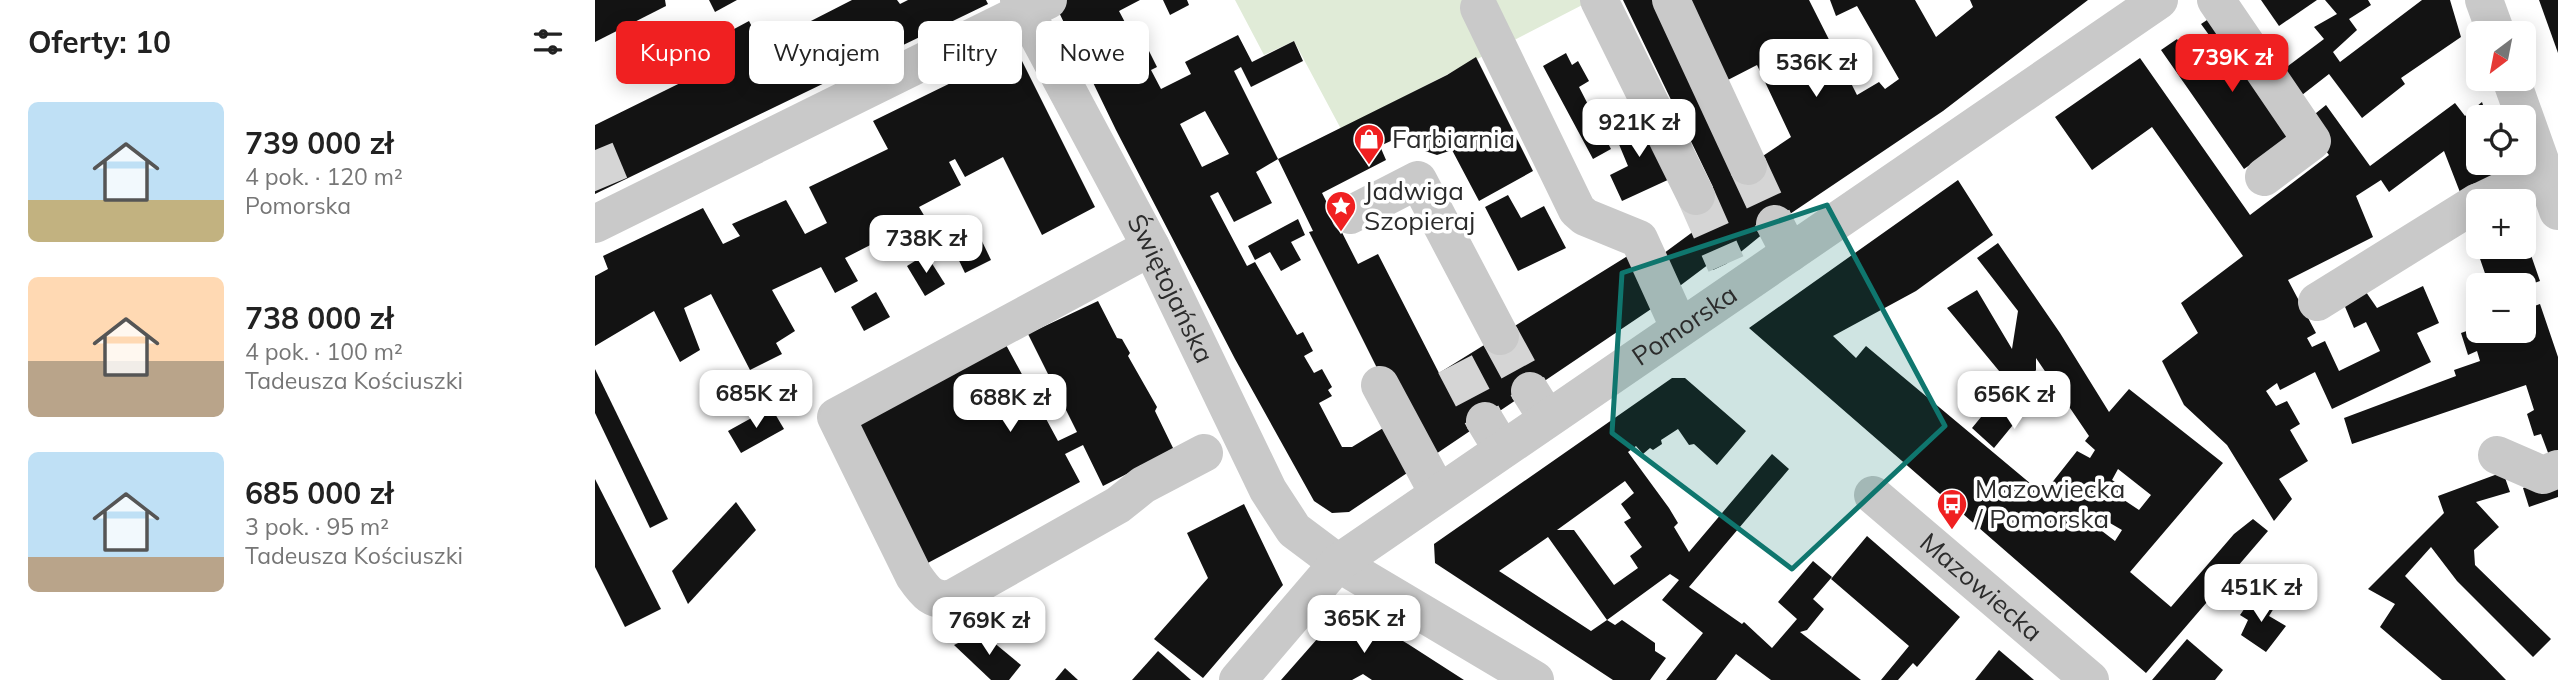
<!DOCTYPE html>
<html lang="pl">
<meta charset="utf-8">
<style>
:root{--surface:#fff;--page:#f6f6f6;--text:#222;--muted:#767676;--accent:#f02021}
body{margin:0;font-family:Mulish,sans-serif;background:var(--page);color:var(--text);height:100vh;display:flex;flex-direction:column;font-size:26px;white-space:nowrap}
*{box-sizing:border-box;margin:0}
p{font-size:23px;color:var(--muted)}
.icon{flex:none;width:38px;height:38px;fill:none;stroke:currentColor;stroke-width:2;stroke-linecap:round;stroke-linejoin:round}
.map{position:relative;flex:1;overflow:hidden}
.panel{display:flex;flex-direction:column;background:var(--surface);width:595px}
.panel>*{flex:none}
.top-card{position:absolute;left:21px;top:21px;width:665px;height:63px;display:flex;gap:14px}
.needle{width:46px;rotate:212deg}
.buttons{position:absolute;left:1871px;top:21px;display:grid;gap:14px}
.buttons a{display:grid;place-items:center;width:70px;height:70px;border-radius:10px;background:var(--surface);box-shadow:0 4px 18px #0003;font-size:35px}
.price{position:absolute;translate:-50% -60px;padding:0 16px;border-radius:14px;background:#fff;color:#222;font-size:23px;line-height:46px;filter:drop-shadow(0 2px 4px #0008)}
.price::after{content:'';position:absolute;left:50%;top:42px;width:21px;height:16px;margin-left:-10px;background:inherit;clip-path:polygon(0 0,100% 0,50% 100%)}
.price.on{background:var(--accent);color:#fff}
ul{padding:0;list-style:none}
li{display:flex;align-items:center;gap:21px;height:175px;padding:0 28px}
li span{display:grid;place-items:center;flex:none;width:196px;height:140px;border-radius:10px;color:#555}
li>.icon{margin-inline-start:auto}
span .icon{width:84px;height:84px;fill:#fffc;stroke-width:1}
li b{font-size:30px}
h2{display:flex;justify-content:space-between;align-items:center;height:84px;padding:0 28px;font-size:30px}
.chip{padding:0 24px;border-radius:10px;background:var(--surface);box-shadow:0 4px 18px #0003;font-size:24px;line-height:63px}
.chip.on{background:var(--accent);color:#fff}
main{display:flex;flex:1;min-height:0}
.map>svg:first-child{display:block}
.green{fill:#e0ebd7}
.building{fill:#131313;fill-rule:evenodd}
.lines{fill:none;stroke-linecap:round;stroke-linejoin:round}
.minor-tunnel{stroke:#d5d5d5;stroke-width:38;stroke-dasharray:38 19;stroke-linecap:butt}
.minor{stroke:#c9c9c9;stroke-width:38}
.marked{fill:#0f766e;fill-opacity:0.2;stroke:#0f766e;stroke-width:5;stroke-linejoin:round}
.labels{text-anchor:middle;stroke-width:7;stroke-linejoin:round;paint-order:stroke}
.poi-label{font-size:26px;fill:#2c2c2c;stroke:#fff;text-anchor:start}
.street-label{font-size:26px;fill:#2c2c2c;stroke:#fff}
</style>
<main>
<section class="panel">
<h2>Oferty: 10<svg class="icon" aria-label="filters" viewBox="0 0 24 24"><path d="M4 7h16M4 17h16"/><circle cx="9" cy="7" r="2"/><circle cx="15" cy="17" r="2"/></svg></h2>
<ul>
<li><span style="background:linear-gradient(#bfe0f5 70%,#c2b280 0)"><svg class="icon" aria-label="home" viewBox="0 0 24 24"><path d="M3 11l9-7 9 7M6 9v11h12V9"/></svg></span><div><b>739 000 zł</b><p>4 pok. · 120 m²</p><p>Pomorska</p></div></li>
<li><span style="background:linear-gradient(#ffd9b3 60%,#b9a48a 0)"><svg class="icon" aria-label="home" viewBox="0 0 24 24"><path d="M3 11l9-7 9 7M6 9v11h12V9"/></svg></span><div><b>738 000 zł</b><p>4 pok. · 100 m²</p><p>Tadeusza Kościuszki</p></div></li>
<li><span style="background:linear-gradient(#bfe0f5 75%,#b9a48a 0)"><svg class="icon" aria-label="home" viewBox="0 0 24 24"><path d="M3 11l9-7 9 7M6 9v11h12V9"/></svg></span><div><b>685 000 zł</b><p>3 pok. · 95 m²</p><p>Tadeusza Kościuszki</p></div></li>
</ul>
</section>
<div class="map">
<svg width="1963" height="680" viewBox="0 0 1963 680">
<rect width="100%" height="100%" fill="#fff"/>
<path class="green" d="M640,0H994L995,1L746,129L699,41L669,55Z"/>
<g class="building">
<path d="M0,0H70L71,6L0,42Z"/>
<path d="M114,0H142L120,12Z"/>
<path d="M257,0H302L305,4L313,0H391L393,4L0,194V125L138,57L126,36L154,21L167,46Z"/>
<path d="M458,0H545L524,11L543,47L550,43L562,67L556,70L566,89L596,74L590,62L643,35L657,62L699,41L708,61L656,87L646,67L639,71L683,159L661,172L677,203L639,222L623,192L615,196L652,266L660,262L702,335L708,332L718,351L709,356L719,373L727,369L737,387L733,390L737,396L724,403L747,447H757L798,422L824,465L754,512L737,513L719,501L640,359L521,130ZM610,111L634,154L607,167L585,124Z"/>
<path d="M568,0H592L594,5L575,15Z"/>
<path d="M1028,0H1063L1153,166L1196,137L1162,65L1127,83L1087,0H1214L1262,95L1284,82L1290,89L1304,79L1262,6L1241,16L1235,0H1320L1341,37L1378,7L1375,0H1493L1348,111L1180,224L1131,264L1118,270L1114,264L1082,288L1061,259L1099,231L1091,213L1102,206L1118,187Z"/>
<path d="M1666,0H1722L1684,26Z"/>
<path d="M1730,0H1773L1776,5L1754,19L1762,30L1738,52L1745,62L1827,0H1855L1866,37L1806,78L1810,84L1767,118L1734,74L1707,95L1689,69L1729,39L1719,27L1742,14Z"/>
<path d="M1944,0H1963V53Z"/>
<path d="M1621,14L1704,131L1649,169L1566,50L1582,39L1591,52L1614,35L1606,24Z"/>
<path d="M971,53L977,65L983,61L994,81L984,87L1016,149L998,159L948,66Z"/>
<path d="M415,54L426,59L500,207L447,235L408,157L370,177L360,159L354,162L366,185L324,207L330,217L250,258L263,281L240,293L226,267L177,290L200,331L181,343L187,354L155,370L116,294L89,308L105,350L85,362L59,311L0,346V276L13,269L8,256L108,208L128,244L145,236L137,224L191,200L210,234L232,223L214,187L293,149L278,121Z"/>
<path d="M881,57L938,171L884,201L857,150L842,155L824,149L815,132L785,146L791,160L727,193L763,264L783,254L844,373L1039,252L1068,301L829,462L714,232L718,231L683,159L852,75Z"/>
<path d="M1545,58L1655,215L1734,155L1710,122L1731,105L1775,166L1860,103L1870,116L1887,102L1892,117H1883V163H1907L1913,182L1868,200L1849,151L1794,192L1786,180L1761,196L1778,237L1693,280L1721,333L1712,338L1717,347L1730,341L1744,371L1785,351L1771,322L1759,328L1748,302L1771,292L1782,308L1828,286L1844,323L1822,333L1836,362L1737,409L1720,372L1685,390L1682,383L1671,391L1681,406L1692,401L1705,424L1695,430L1713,461L1684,479L1697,499L1679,521L1632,445L1589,405L1567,361L1603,333L1586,303L1648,256L1557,127L1497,170L1460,117Z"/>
<path d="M1041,103L1077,178L1027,201L1015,175L1033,166L1023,142L1040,134L1028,109Z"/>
<path d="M1363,180L1398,235L1321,291L1238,336L1261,358L1271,346L1448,494L1482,451L1495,458L1500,450L1490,441L1494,436L1441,358V370L1426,394L1436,403L1399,448L1377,428L1414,383L1352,308L1382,290L1417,349L1423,311L1382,258L1403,243L1465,333L1514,412L1534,389L1628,463L1535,572L1576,607L1639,534L1658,519L1673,531L1551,673L1154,328ZM1523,469L1556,495L1544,510L1523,496L1528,487L1517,480ZM1508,519L1527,530L1520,541L1503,528Z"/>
<path d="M913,195L926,218L949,206L971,248L923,271L890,207Z"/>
<path d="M1883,214V247H1928L1929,235L1945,281L1928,287L1894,285L1871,218Z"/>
<path d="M703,219L710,235L696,242L706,260L686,271L675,252L660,260L653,246Z"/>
<path d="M384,235L396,260L370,273L358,248Z"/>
<path d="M331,254L350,284L330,296L312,266Z"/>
<path d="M281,292L295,317L269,331L256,307Z"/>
<path d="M503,301L522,338L527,339L535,353L533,356L562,407L560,411L579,450L508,486L488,445L470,454L485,482L329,565L255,426L410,343L463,441L482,432L433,334Z"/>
<path d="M1945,304L1963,357V464L1958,466L1946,434L1939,436L1932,414L1939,410L1931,385L1757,444L1749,418L1861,376L1859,370L1885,361L1882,351L1873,355L1866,333L1883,327V331H1928V310Z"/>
<path d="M0,369L73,519L55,528L0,413Z"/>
<path d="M1077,378H1090L1151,431L1122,465L1099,444L1094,445L1083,429L1066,440L1067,444L1058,450L1055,448L1048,454L1041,446L1033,452L1074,508L1083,523L1079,527L1094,552L1177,454L1194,469L1094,587L1147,624L1149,622L1177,648L1202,619L1183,602L1218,561L1237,577L1218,599L1229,609L1212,630L1205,632L1266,680H1176L1141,654L1121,680H1071L1108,633L1067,600L1084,580L1075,574L1012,620L1020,625L1027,620L1060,643V651L1071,658L1055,680H1018L840,563L839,544ZM1030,481L1039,493L1026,504L1036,518L1029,522L1047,547L1035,556L1043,568L1019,585L979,530H962ZM953,537L1012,620L996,631L904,571Z"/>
<path d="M202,385L211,406L199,411L190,391Z"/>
<path d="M176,407L189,429L146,453L133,431Z"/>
<path d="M1908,472L1915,492L1881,502L1904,527L1879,550L1880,565L1956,639L1938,657L1862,581L1836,547L1810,576L1911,680H1847L1785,627L1800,604L1773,589L1849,513L1843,496Z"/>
<path d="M1963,474V497L1934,507L1928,488Z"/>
<path d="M0,479L66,609L30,627L0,567Z"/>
<path d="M141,502L161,530L93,604L77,571Z"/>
<path d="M649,504L688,585L608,678L559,639L613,578L592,533Z"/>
<path d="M1272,536L1365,617L1322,667L1318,663L1303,680H1286L1314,646L1236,579Z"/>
<path d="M1659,595L1679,608L1674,616L1691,626L1671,652L1646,635L1653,620L1645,615Z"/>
<path d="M758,611L813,644L869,680H777L768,674L757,680H686L745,613Z"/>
<path d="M386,632L426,665L414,680H396L359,645Z"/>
<path d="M1592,639L1628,670L1620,680H1557Z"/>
<path d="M1404,650L1424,667L1439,680H1380Z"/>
<path d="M563,651L596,680H537Z"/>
<path d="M470,668L483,680H460Z"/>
</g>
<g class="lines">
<g class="minor-tunnel">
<path d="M0,150L15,186"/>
<path d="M1153,166L1180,224"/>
<path d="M1101,196L1131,264"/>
<path d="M905,336L935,391"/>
<path d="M860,364L890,421"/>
</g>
<g class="minor">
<path id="s1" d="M424,0L556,247L673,490L699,530L743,563L940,680"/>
<path d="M1004,0L1101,196"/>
<path d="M1076,0L1153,166"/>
<path d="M1621,0L1717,141L1669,177"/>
<path d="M1889,0L1901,33"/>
<path d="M884,8L982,210L990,217L1044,239L1084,327"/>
<path d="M1916,79L1963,211"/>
<path d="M1886,201L1948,171"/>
<path d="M755,215L823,180L905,336"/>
<path d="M0,224L453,0"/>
<path d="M1180,224L1195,253"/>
<path d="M556,247L241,417L319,576C330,592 338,603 358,598L523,505L548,485L609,453"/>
<path d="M1722,302L1883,202"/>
<path d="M785,385L843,493"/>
<path d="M935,391L952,418"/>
<path d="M890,421L907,449"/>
<path d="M1902,455L1948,475L1963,469"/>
<path id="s2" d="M1278,495L1495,680"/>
<path id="s3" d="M643,680L743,563L1564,0"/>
</g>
</g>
<path class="marked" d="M1232,205L1350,426L1197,569L1017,433L1027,273Z"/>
<defs>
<g id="shop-pin" transform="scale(1.575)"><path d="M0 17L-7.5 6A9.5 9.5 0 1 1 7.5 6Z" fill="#f02021" stroke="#fff"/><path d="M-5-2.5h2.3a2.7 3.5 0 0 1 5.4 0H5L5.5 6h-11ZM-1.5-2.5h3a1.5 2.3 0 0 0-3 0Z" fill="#fff"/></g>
<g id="sight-pin" transform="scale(1.575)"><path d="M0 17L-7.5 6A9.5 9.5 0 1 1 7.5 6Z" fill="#f02021" stroke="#fff"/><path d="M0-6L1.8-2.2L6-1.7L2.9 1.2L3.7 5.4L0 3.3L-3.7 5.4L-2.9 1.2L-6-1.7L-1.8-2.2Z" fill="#fff"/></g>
<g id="bus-pin" transform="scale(1.575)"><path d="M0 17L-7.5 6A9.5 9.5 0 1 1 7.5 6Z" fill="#f02021" stroke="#fff"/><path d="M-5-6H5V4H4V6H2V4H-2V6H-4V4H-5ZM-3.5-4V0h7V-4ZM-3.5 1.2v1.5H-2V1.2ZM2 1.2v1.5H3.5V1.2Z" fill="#fff"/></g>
</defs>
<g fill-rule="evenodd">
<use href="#shop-pin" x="774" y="139"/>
<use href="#sight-pin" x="746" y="206"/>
<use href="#bus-pin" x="1357" y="504"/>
</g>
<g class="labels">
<g class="poi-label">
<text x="797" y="148">Farbiarnia</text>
<text x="769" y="200">Jadwiga<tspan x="769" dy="30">Szopieraj</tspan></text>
<text x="1380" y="498">Mazowiecka<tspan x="1380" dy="30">/ Pomorska</tspan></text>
</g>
<g class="street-label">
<text dy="9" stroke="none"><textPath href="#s1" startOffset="326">Świętojańska</textPath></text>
<text dy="9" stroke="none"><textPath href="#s3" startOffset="574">Pomorska</textPath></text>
<text dy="9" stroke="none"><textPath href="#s2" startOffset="142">Mazowiecka</textPath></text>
</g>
</g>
</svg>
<div class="buttons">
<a><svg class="needle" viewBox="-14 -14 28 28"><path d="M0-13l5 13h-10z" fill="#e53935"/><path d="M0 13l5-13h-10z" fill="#767676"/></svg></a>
<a><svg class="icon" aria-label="locate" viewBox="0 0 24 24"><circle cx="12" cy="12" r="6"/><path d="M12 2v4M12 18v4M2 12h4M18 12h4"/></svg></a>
<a>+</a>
<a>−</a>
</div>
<b class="price on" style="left:1637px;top:94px">739K zł</b>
<b class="price" style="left:1221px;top:99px">536K zł</b>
<b class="price" style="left:1044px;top:159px">921K zł</b>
<b class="price" style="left:331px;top:275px">738K zł</b>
<b class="price" style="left:161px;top:430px">685K zł</b>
<b class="price" style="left:1419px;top:431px">656K zł</b>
<b class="price" style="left:415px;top:434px">688K zł</b>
<b class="price" style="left:1666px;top:624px">451K zł</b>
<b class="price" style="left:769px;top:655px">365K zł</b>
<b class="price" style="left:394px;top:657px">769K zł</b>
<div class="top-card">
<a class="chip on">Kupno</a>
<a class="chip">Wynajem</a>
<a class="chip">Filtry</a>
<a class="chip">Nowe</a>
</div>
</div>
</main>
